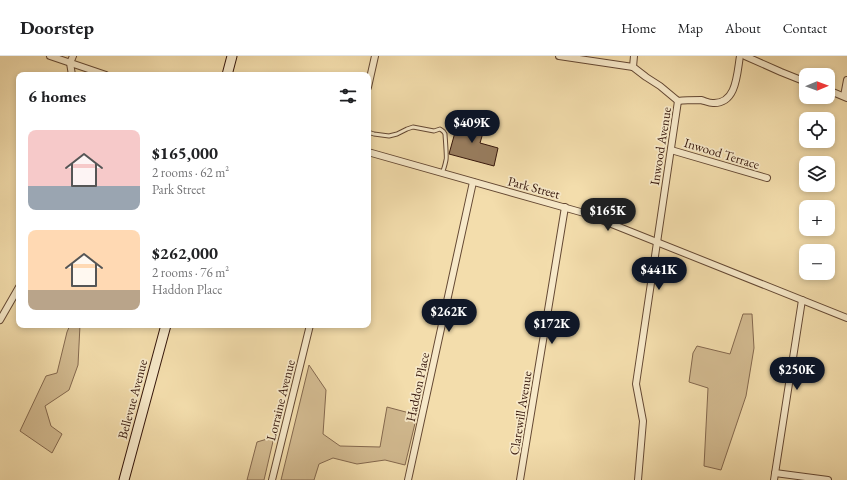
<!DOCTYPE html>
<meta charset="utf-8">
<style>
:root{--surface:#fff;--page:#f2f2f2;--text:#202124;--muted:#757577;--line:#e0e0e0;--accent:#111827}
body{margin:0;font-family:"EB Garamond",serif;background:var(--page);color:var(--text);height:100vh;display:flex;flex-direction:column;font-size:15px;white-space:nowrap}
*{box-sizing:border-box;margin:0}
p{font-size:13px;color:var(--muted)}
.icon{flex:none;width:22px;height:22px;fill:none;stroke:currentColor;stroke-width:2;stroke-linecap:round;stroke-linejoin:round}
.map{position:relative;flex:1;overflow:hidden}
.sheet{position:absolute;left:16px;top:16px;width:355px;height:256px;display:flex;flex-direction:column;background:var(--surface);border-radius:8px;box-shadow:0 2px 6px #0003}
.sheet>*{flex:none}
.needle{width:26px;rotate:89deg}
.tools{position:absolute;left:799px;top:12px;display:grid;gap:8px}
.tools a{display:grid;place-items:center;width:36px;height:36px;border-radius:8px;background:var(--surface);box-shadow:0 2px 6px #0003;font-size:20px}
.price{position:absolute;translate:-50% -34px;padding:0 9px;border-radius:14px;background:var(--accent);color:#fff;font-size:13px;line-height:26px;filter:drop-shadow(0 1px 2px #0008)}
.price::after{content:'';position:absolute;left:50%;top:24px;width:12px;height:9px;margin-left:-6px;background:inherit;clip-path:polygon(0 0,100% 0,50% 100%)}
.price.current{background:#222;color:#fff}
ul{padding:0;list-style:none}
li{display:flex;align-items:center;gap:12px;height:100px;padding:0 12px}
li span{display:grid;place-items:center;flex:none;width:112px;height:80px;border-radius:8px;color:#555}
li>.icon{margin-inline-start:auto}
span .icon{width:48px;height:48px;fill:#fffc;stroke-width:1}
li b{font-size:17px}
h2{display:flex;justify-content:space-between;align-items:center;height:48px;padding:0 12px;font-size:17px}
header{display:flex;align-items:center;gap:24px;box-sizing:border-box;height:56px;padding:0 20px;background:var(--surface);border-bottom:1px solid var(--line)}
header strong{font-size:19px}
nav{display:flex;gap:22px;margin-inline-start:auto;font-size:14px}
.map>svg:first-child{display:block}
.green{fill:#d3bb91;stroke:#84684e}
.building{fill:#987d5f;stroke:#35160b}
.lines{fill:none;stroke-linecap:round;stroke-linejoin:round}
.lane-casing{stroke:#644833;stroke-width:5}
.street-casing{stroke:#644833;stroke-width:8}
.secondary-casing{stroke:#35160b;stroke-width:11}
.lane{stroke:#f7e9c9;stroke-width:3}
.street{stroke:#f7e9c9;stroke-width:6}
.secondary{stroke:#f7e9c9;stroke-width:9}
.labels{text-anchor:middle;stroke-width:3.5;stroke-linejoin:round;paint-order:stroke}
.street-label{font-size:13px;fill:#35160b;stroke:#f7e9c9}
</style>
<header>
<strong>Doorstep</strong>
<nav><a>Home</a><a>Map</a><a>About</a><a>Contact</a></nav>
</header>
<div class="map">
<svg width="847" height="424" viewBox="0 0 847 424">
<rect width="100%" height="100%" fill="#f3ddac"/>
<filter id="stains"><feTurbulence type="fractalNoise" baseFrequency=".005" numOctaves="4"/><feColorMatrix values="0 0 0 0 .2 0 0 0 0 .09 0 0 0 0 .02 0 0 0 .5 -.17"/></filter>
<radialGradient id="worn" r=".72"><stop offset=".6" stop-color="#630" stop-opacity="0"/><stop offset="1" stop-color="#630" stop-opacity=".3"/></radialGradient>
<g class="green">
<path d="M743,258H752L754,292L746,340L721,414L704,410L708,332L689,326L693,297L697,290L730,298Z"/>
<path d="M70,269H80L78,309L69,334L45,350L51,370L62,378L52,397L20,375L46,320L57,317L67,276Z"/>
<path d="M309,309L326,334L323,378L340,390L380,391L387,351L417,359L405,409L385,404L357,408L333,402L319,408L314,424H281Z"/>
<path d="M274,381L264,424H247L257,386Z"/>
</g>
<path class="building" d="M459,62L485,70L480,87L498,92L494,110L449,98Z"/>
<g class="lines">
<g class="lane-casing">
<path id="lane" d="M368,76L374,78L389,80L397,78L407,73L413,71L434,75L440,73C443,75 444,75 445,78C445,80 447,102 446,104C445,109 444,113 442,117"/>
</g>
<g class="street-casing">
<g id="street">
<path d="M50,0L106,19"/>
<path d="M559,0L633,11"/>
<path d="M634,0L633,11L646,21L660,30L678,45C686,44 693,44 701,44C705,45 709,47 713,47C737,48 737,17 740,0"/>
<path d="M745,0L781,16L806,26"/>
<path d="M72,19L70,7L73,0"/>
<path d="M368,31L375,0"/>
<path d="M828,34L847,42"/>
<path d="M844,40L847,24"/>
<path d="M671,94L767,122"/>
<path d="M368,96L584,157L847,262"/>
<path d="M0,264L19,231"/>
<path d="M775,417L828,424"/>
<path d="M272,424L310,269"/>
<path d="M408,424L473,126"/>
<path d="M520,424L565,151"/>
<path d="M638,424L643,365L636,328L678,45"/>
<path d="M774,424L802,244"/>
</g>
</g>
<g class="secondary-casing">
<g id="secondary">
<path d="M227,19L232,0"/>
<path d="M124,424L166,269"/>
</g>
</g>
<use href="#lane" class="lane"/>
<use href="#street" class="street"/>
<use href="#secondary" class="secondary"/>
</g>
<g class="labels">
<g class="street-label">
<text transform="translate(660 90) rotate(-81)" y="5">Inwood Avenue</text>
<text transform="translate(722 97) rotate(17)" y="5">Inwood Terrace</text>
<text transform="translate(534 131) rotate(15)" y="5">Park Street</text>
<text transform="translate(417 331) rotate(-78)" y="5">Haddon Place</text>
<text transform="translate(132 343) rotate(-75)" y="5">Bellevue Avenue</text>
<text transform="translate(280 344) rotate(-76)" y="5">Lorraine Avenue</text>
<text transform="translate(520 357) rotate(-81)" y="5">Clarewill Avenue</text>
</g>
</g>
<rect width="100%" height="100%" filter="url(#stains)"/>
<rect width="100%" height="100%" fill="url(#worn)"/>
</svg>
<div class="tools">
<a><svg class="needle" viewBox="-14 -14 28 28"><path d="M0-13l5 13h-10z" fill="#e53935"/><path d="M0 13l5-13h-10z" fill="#757577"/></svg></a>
<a><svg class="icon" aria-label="locate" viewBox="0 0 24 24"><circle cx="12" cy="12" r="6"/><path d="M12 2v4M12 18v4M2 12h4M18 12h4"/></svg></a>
<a><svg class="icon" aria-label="layers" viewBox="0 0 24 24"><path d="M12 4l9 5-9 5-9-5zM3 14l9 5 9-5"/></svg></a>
<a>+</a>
<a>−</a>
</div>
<b class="price" style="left:472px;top:88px">$409K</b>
<b class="price current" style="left:608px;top:176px">$165K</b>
<b class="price" style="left:659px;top:235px">$441K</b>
<b class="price" style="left:449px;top:277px">$262K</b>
<b class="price" style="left:552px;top:289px">$172K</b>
<b class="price" style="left:797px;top:335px">$250K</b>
<section class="sheet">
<h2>6 homes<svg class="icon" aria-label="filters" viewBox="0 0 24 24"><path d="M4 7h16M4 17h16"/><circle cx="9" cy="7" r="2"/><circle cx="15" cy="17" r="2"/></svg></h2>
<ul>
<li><span style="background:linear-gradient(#f6c9c9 70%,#9aa5b1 0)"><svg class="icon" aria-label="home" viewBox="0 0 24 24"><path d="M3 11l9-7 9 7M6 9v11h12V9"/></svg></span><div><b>$165,000</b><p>2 rooms · 62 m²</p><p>Park Street</p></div></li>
<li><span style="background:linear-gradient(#ffd9b3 75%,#b9a48a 0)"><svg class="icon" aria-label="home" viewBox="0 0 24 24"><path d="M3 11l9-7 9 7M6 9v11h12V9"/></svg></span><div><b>$262,000</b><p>2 rooms · 76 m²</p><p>Haddon Place</p></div></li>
</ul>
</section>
</div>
